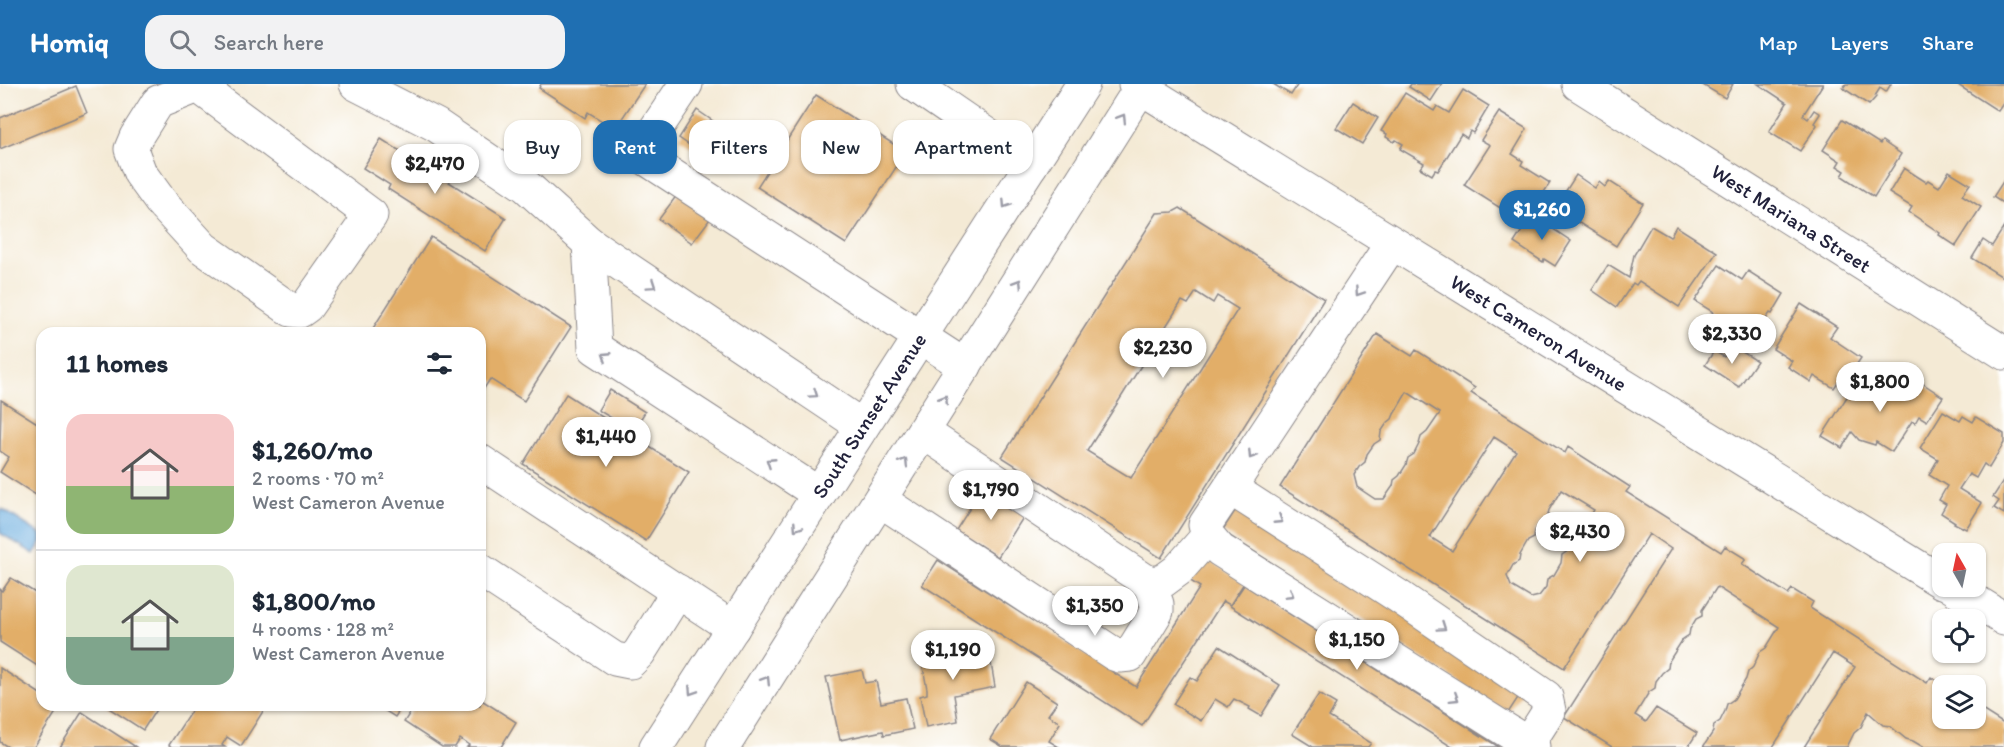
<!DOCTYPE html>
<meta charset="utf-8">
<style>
:root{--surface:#fff;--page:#f2f2f3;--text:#1f2937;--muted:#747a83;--line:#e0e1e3;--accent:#1f6fb2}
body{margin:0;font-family:Itim,sans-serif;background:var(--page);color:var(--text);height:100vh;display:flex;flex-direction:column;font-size:22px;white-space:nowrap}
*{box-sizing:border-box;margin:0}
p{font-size:20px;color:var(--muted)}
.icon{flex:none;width:33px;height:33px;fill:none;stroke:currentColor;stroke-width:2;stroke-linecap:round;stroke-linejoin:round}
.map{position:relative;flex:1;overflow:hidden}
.panel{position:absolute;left:36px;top:243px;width:450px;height:384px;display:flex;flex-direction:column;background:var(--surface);border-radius:18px;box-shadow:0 2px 4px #0004}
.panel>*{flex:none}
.banner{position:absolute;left:504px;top:36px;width:570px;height:54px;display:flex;gap:12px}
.needle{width:39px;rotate:351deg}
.buttons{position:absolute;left:1932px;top:459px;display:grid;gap:12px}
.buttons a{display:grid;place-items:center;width:54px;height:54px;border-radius:12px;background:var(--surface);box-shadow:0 2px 4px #0004;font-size:30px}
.price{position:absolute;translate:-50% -51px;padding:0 14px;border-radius:21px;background:#fff;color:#222;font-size:20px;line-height:39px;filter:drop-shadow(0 2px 3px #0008)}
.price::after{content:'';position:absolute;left:50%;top:36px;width:18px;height:14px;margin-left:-9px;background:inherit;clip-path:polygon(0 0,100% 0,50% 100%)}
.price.active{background:var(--accent);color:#fff}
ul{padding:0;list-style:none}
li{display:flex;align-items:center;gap:18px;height:150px;padding:0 30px}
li+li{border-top:2px solid var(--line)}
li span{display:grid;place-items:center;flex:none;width:168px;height:120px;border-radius:18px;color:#555}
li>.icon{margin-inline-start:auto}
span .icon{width:72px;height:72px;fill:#fffc;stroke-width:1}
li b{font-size:26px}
h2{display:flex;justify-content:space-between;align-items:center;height:72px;padding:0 30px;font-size:26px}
.tag{padding:0 21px;border-radius:18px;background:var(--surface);box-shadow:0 2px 4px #0004;font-size:21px;line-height:54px}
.tag.active{background:var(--accent);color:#fff}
header{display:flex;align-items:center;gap:36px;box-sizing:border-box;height:84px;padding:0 30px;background:var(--accent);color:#fff}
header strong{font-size:28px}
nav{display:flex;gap:33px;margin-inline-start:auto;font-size:21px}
.search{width:420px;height:54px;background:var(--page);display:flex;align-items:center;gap:15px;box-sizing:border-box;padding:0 21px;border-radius:18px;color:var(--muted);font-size:22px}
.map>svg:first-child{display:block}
.water{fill:#68abdd;stroke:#45668c;stroke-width:1.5}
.building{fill:#e2ae67;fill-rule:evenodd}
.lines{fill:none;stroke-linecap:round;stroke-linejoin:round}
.minor-casing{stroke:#8b8688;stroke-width:35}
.major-casing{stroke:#8b8688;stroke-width:35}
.minor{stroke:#fff;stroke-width:33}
.major{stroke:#fff;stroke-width:33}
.oneway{stroke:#9c9ca7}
.labels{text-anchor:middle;stroke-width:4.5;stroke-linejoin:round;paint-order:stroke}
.street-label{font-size:21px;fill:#22223b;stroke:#fff}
</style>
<header>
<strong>Homiq</strong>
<div class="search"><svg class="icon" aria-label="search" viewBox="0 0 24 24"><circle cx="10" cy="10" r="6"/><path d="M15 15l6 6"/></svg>Search here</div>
<nav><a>Map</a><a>Layers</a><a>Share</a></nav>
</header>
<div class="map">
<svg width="2004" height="663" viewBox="0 0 2004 663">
<rect width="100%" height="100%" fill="#fff"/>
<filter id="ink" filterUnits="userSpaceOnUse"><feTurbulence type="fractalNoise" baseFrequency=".0167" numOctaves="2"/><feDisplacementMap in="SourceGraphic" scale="12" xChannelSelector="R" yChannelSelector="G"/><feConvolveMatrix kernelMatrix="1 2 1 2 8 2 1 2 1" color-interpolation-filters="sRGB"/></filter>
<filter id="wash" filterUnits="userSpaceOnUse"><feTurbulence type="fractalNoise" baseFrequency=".008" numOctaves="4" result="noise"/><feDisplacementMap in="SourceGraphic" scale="24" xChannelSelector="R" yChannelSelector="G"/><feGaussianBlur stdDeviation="1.35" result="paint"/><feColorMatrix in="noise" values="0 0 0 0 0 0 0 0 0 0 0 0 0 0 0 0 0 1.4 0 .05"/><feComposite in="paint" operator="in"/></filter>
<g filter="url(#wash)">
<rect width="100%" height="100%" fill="#f4ead5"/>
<path class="water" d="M2,425L42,451V457L34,470L0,449V428Z"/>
<g id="blocks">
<g class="building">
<path d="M541,0H645L615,45L588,28L585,34L539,4Z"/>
<path d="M1273,0H1298L1291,11Z"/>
<path d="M1411,0H1442L1431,17L1409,3Z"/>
<path d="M1701,0H1733L1725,14Z"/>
<path d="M1758,0H1823L1803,31L1808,35L1814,26L1820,30L1814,39L1817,41L1800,67L1769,48L1787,19Z"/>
<path d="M1846,0H1891L1886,8L1880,4L1875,12L1876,13L1869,21L1843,4Z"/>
<path d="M1958,0H2004V18L1998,27L1958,1Z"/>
<path d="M76,2L87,29L0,65V34Z"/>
<path d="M1463,6L1489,22L1473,49L1470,47L1467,54L1461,50L1438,87L1435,86L1432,91L1420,84L1424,79L1400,65L1403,60L1396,56L1394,58L1386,53L1387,50L1381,47L1405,9L1434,27L1437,22L1449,29Z"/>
<path d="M816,11L906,68L846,160L757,103Z"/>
<path d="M1353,18L1378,34L1362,60L1336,44Z"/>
<path d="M697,26L726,46L708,74L679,54Z"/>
<path d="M1499,28L1527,45L1512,70L1523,77L1521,81L1550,99L1524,139L1464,101L1490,61L1481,56Z"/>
<path d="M1842,36L1880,60L1882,57L1901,70L1874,113L1842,92L1845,87L1837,82L1840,77L1823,66Z"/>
<path d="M381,55L506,134L485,167L388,105L390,101L363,84Z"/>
<path d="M1904,84L1926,98L1928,96L1939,103L1949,87L1970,100L1962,111L1981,123L1956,162L1939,151L1940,149L1909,128L1912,123L1889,109Z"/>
<path d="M1576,91L1595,104L1599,98L1605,103L1609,97L1643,119L1616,162L1555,124Z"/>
<path d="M2004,96V120L1993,113Z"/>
<path d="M680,107L713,131L692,159L659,135Z"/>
<path d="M1180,124L1324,215L1161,474L1002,373L1157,129L1173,128ZM1196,208L1213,219L1217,212L1238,225L1131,394L1087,367L1182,217L1188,220Z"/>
<path d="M1532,131L1571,157L1555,182L1544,175L1543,178L1514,159Z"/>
<path d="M1651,142L1670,153L1676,142L1717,168L1679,223L1639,197L1636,201L1633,199L1617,223L1592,206L1608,181L1629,194L1634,171Z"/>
<path d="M2004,143V194L1972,174L1983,156L1992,162Z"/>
<path d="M431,153L571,243L524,317L490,295L480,311V249H370Z"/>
<path d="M1719,181L1742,196L1748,187L1784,210L1772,230L1770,229L1760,244L1752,239L1737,263L1731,259L1727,263L1701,247L1713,228L1695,217Z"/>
<path d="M1801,220L1837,243L1830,253L1861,274L1843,301L1838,298L1834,304L1814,292L1811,298L1788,283L1792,277L1773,265Z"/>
<path d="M1377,250L1412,272L1416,266L1475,304L1471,309L1565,369L1568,363L1630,403L1626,408L1721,468L1725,462L1746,475L1742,480L1788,510L1792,505L1813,518L1810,524L1927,599L1931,593L1942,601V634H1976V622L2004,640V663H1923L1913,657L1906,655L1890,642L1883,641L1868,628L1861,643L1854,649L1847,663H1804L1855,583L1833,569L1773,663H1703L1713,648L1714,641L1720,637L1725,627L1727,620L1734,615L1746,595L1748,588L1753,583L1760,568L1766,564L1779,543L1717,503L1702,526V532L1696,535L1690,545L1689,551L1683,555L1669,577L1668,584L1662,589L1656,597L1655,604L1649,608L1635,631L1646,638L1656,624L1697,649L1688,663H1612L1564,633L1671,465L1649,450L1564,584L1280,403ZM1407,308L1440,329L1427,348L1421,353L1419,360L1414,370L1408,374L1406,381L1399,392L1394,396L1393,402L1384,415H1375L1357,403L1354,391L1359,383L1365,378L1367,370L1374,360L1380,356L1381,348L1387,339L1392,335L1394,330ZM1494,353L1516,367L1452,467L1430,453ZM1561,406L1594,426L1582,446L1575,450L1574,458L1568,467L1562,471L1561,479L1554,491L1547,495L1546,503L1539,512L1531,514L1511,502L1507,492L1513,481L1519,477L1520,471L1528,457L1534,454L1535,447L1541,437L1547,434L1549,426Z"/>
<path d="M1731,261L1757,277L1739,303L1705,281L1714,267L1724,273Z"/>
<path d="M1862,289L1903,314L1916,295L1943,313L1927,337L1919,332L1915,339L1912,337L1892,368L1876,358L1875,361L1859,356L1852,348L1842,364L1822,352Z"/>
<path d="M610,306L645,328L633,347L598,326Z"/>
<path d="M566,310L689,388L646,457L523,380Z"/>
<path d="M1,316L42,342V415L0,388L9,373L0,367Z"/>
<path d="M1943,327L1960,337L1963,332L1973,338L1976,333L2004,350V359L1989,384L1984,380L1976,394L1969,390L1959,405L1982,419L1966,445L1954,439L1955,438L1941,429L1946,420L1939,416L1947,402L1929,391L1938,375L1920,364Z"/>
<path d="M2004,396V430L1994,424L1999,417L1993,413Z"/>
<path d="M984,402L1026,429L998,473L956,446Z"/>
<path d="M1237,424L1523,606L1508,629L1222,447Z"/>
<path d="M1204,473L1244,499L1230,521L1223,517L1142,642L922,501L938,476L1136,603L1200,503L1189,496Z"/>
<path d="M11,494L42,513V585L0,558V505L2,507Z"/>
<path d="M1244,501L1499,663H1452L1230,522Z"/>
<path d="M988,561L995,603L954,611L958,637L926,643L920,612L927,610V605L920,567L938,564L939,570Z"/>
<path d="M1219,562L1280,601L1261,632L1249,625L1250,623L1234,615L1228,623L1215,615L1201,637L1173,620L1190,593L1197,597Z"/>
<path d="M0,584L42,611V621L60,622L34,663H8L0,658Z"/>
<path d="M862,586L865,599L876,597L881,619L906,614L913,645L884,651L883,647L840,656L826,593Z"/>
<path d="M1026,598L1057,618L1048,631L1060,639L1049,657L1059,663H1003L990,655Z"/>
<path d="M1319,610L1336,620L1329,633L1371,659L1368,663H1313L1292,650Z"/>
<path d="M480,615L516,638L501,663H467L469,661L460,655L455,663H442L404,638L413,624L408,621H480Z"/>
<path d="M104,621H159L143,646Z"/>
<path d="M195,621H267L241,662L227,653L222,661L225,663H172L169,661Z"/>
<path d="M376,621H403L395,633Z"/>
<path d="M82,628L136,663H60Z"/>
</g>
</g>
</g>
<g filter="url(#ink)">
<use href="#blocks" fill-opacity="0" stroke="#8b8688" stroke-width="1.5"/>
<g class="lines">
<g class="minor-casing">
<g id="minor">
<path d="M356,0L436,41L526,102L589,159"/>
<path d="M686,0L639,70L965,282"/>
<path d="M913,0L1031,81"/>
<path id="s1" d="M1135,0L1942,498"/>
<path id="s2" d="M1578,0L2004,269"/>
<path d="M198,2L371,131L307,222L300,227L291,226L203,164L161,118L140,89L131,65L136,53L158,18L198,2L204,0"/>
<path d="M1392,159L1205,441L1208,452L1220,466L1533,663"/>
<path d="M923,348L1149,499L1163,497L1178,486L1208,452"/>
<path d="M480,377L733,544"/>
<path d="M1230,404L1398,512L1546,613L1549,627L1528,660"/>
<path d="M819,410L595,264L589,159L862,342"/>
<path d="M880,416L1114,570L1120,572L1130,571L1157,527V520L1149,499"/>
<path d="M480,486L615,575L630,578L639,569L678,507"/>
<path d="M1951,502L2004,535"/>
</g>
</g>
<g class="major-casing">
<g id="major">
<path id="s3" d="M656,663L1083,0"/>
<path d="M723,663L1143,0"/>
</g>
</g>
<use href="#minor" class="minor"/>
<use href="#major" class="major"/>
</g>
<defs><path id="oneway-chevron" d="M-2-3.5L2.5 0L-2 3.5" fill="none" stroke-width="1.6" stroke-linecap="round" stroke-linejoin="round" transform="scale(1.5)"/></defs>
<g class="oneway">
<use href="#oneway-chevron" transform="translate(1122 34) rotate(-58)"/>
<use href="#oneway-chevron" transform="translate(1006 120) rotate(123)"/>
<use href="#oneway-chevron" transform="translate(1018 199) rotate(-58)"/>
<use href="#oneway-chevron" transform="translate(652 201) rotate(34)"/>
<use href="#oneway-chevron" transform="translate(1359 208) rotate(124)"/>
<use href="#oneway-chevron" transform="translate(606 272) rotate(-147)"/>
<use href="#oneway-chevron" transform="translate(814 310) rotate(34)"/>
<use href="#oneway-chevron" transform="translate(944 315) rotate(-58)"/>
<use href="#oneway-chevron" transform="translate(1252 371) rotate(123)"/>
<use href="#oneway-chevron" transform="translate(770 378) rotate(-147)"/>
<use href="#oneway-chevron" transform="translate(904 378) rotate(-58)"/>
<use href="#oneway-chevron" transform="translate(1279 436) rotate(33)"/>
<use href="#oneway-chevron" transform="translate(797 443) rotate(123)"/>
<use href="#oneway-chevron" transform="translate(1290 510) rotate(32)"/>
<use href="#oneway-chevron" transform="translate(1442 543) rotate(34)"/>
<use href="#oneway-chevron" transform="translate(766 596) rotate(-58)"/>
<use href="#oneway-chevron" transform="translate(692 607) rotate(123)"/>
<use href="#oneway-chevron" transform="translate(1455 614) rotate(32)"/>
</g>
</g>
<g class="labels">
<g class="street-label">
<text dy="7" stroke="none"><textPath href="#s2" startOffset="252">West Mariana Street</textPath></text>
<text dy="7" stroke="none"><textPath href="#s1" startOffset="474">West Cameron Avenue</textPath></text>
<text dy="7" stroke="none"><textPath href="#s3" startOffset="394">South Sunset Avenue</textPath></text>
</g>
</g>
</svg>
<div class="buttons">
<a><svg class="needle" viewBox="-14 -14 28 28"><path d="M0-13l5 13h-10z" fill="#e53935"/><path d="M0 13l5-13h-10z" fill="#747a83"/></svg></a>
<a><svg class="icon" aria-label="locate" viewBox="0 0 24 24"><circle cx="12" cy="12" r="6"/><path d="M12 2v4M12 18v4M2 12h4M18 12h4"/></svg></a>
<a><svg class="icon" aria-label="layers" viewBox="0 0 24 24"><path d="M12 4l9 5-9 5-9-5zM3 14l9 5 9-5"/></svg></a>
</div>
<b class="price" style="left:435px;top:111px">$2,470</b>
<b class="price active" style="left:1542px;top:157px">$1,260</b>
<b class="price" style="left:1732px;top:281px">$2,330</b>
<b class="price" style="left:1163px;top:295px">$2,230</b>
<b class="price" style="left:1880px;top:329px">$1,800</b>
<b class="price" style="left:606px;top:384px">$1,440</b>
<b class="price" style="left:991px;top:437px">$1,790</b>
<b class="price" style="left:1580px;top:479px">$2,430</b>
<b class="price" style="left:1095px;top:553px">$1,350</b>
<b class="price" style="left:1357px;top:587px">$1,150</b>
<b class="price" style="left:953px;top:597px">$1,190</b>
<div class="banner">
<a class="tag">Buy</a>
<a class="tag active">Rent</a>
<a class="tag">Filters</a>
<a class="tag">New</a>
<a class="tag">Apartment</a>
</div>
<section class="panel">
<h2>11 homes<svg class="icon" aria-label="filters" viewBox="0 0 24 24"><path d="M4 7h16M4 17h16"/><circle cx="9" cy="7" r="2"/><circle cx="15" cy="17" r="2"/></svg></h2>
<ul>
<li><span style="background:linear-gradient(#f6c9c9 60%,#8fb573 0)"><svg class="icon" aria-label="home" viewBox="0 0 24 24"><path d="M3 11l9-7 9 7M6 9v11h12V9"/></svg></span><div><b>$1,260/mo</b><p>2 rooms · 70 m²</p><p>West Cameron Avenue</p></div></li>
<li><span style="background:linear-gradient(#dfe7d0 60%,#7fa58c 0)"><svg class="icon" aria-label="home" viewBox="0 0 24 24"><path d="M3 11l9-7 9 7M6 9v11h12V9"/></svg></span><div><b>$1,800/mo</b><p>4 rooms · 128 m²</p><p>West Cameron Avenue</p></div></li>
</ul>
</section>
</div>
